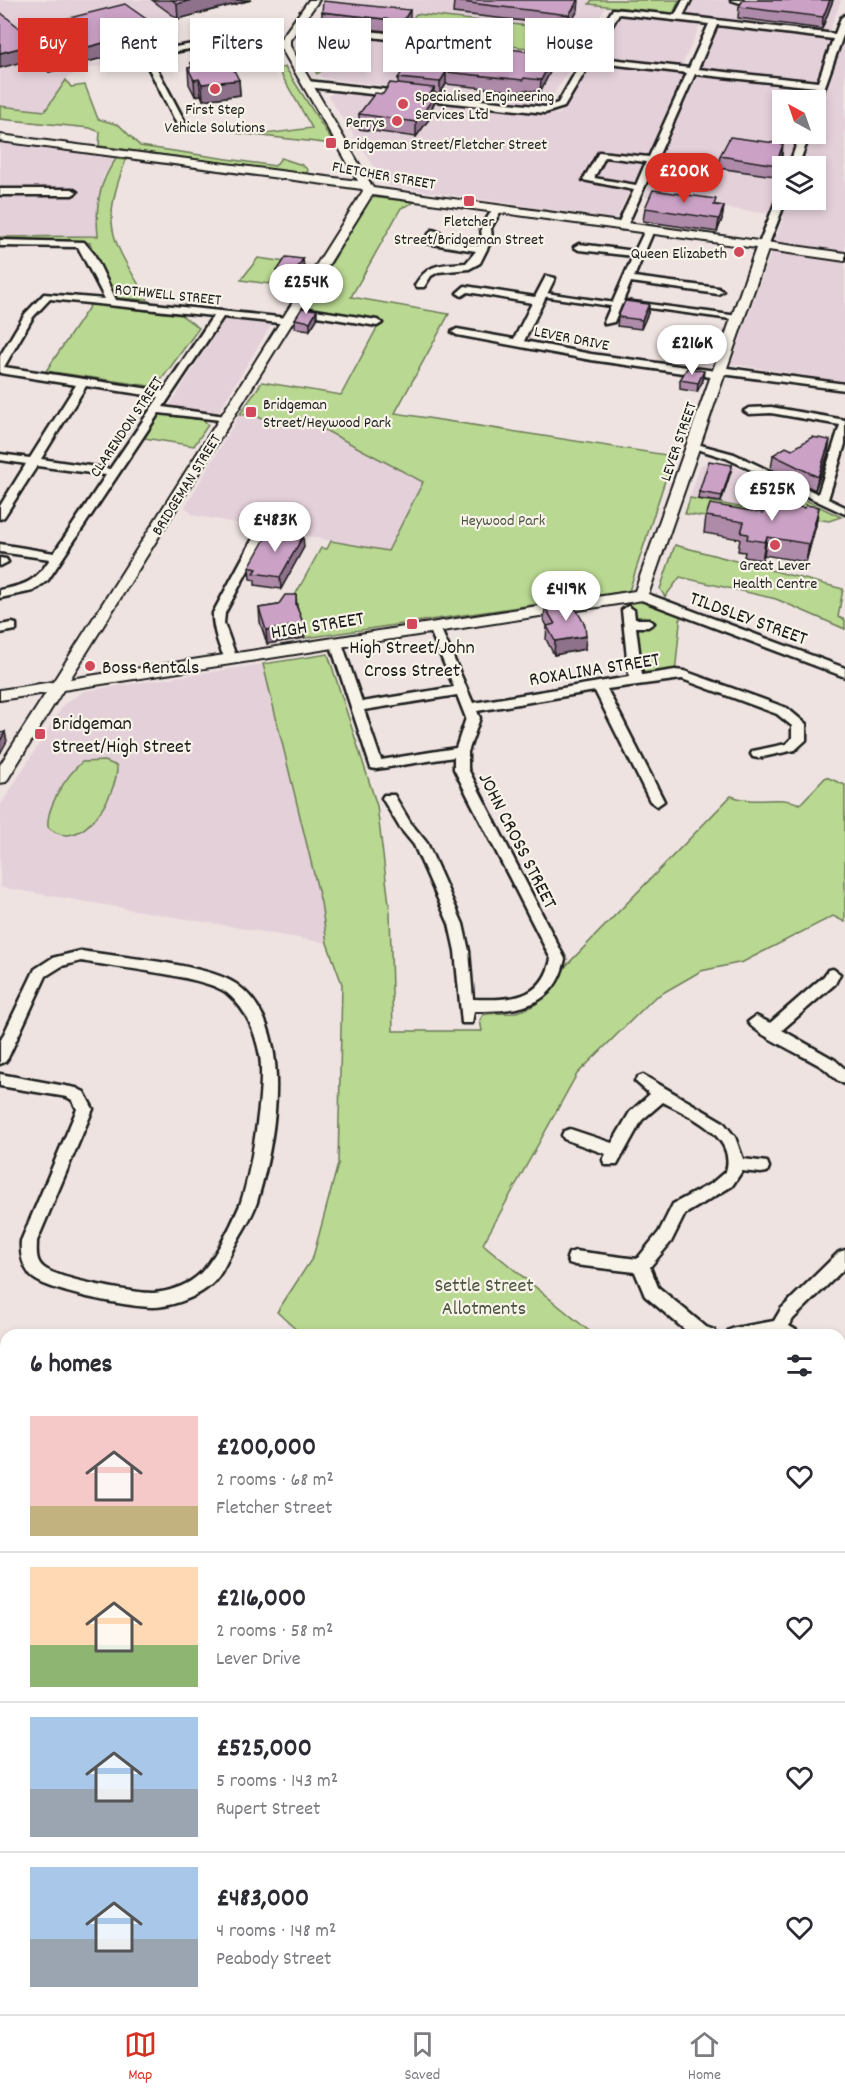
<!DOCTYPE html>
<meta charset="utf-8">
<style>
:root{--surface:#fff;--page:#f7f7f7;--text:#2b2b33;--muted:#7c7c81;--line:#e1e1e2;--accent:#d93025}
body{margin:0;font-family:Dekko,sans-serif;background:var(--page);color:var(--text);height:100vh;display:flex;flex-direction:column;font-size:22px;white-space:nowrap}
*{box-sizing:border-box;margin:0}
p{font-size:20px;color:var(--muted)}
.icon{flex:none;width:33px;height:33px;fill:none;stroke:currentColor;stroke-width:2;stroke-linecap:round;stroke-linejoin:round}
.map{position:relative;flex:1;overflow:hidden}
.side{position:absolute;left:0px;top:1329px;width:846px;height:686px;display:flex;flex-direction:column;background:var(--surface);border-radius:18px 18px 0 0;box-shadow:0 3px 9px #0003}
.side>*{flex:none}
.guide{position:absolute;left:18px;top:18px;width:810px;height:54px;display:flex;gap:12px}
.needle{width:39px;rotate:320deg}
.tools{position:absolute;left:772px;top:90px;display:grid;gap:12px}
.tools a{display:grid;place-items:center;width:54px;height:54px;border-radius:0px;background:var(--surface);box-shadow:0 3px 9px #0003;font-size:30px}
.price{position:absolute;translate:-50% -51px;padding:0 14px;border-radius:21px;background:#fff;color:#222;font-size:20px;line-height:39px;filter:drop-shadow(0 2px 3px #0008)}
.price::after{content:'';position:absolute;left:50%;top:36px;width:18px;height:14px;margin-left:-9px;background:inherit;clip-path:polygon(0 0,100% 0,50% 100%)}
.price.selected{background:var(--accent);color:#fff}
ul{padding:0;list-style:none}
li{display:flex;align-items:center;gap:18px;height:150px;padding:0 30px}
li+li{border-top:2px solid var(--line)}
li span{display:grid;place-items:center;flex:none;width:168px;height:120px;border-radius:0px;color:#555}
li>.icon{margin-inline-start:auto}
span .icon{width:72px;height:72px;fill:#fffc;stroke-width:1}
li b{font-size:26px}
h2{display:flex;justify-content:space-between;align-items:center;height:72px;padding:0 30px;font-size:26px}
.pill{padding:0 21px;border-radius:0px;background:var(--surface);box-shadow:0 3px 9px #0003;font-size:21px;line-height:54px}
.pill.selected{background:var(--accent);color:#fff}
.menu{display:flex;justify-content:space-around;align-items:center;height:84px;border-top:2px solid var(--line);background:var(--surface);font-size:16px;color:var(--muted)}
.menu a{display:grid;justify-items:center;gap:3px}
.menu .selected{color:var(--accent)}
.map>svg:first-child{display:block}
.built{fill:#e4d0d9;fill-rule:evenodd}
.green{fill:#b9d891;stroke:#6a7a56;stroke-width:1.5}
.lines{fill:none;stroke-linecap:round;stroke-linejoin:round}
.pedestrian-casing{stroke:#1c1c1c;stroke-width:5}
.minor-casing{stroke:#1c1c1c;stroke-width:5}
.tertiary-casing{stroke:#1c1c1c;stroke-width:4}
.pedestrian{fill:#f7f3e8;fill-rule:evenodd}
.minor{fill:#f7f3e8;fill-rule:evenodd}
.tertiary{fill:#f7f3e8;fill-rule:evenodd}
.wall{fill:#af8baa;stroke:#1c1c1c;stroke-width:1.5}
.shaded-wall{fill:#8e718b;stroke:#1c1c1c;stroke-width:1.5}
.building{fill:#cba2c6;stroke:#1c1c1c;stroke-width:1.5}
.poi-dot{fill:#d1495b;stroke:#f7f3e8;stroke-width:2}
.labels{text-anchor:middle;stroke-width:4.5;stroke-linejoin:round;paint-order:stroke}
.far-poi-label{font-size:16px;fill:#1c1c1c;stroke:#f7f3e8;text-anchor:start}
.far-street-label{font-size:16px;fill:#1c1c1c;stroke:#f7f3e8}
.far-park-label{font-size:16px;fill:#4b543f;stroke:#f7f3e8}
.street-label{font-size:20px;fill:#1c1c1c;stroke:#f7f3e8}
.poi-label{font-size:20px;fill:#1c1c1c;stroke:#f7f3e8;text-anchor:start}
.park-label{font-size:20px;fill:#4b543f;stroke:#f7f3e8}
</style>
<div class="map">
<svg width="845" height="2014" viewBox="0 0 845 2014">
<rect width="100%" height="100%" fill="#eee3e1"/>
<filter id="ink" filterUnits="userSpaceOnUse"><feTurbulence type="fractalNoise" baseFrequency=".0167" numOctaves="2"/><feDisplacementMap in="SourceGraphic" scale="12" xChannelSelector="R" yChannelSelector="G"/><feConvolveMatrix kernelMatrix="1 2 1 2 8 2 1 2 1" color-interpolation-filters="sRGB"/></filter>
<g filter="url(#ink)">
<g class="built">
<path d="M0,0H251L178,19L177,24L147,32L160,43L66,68L123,57L127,64L91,67L68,77L45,111L0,106Z"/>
<path d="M330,0H592L590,4L606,6L580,50L571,53L318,24L321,13Z"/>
<path d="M693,0H841L829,33L695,17L686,13Z"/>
<path d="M618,13L701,24L681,67L595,57Z"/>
<path d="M719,26L826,37L831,43L845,45V382L731,364L784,216L644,197L673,126L698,77ZM783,100H816V134H783ZM783,166H816V200H783Z"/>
<path d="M313,31L563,60L572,67L546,105L322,78L304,56V35Z"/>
<path d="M592,62L688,73L616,219L390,186L384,182L328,96L338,91L560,114Z"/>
<path d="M0,143L116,159L103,176L98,236L0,237Z"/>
<path d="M225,319L271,325L217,414L169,407Z"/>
<path d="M240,414L321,428L423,482L388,551L193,515L185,507Z"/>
<path d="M708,461L733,466L776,486L769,512L690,498L700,466Z"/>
<path d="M263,664L321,903L327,943L0,887V806L64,704L84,691Z"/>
<path d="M0,1509L6,1514V2008L142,2009L139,2014H0Z"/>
</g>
<g class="green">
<path d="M592,0H679L673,14L589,4Z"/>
<path d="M416,14L539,27L527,48L412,34L417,26L408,25Z"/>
<path d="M305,37L313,41L316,55L333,57L324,69L317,74L307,57Z"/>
<path d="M285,67L334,144L236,133L237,126L253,127L258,135L312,128L278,69Z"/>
<path d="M66,80L71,87L85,85L98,119L119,125L140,146L275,166L281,158L302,165L308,170L306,174L99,146L100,132L90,128L0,119V106L45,111Z"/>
<path d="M116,159L126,160C99,229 113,241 148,300L116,298L104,280L90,243L70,240L0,239V237L98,236C95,207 99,182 116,159Z"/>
<path d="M371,197L415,202L401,208L351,297L449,314L395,413L673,456L629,591L306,638L298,619V609L288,608L321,548L327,549L331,541L388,551L423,482L321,428L240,414L262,382L341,395L380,322L304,310Z"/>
<path d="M258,258L286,262L269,284L241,280Z"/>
<path d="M91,304L181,315L199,328L156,387L46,371Z"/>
<path d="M160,414L204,420L208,425L194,446L144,438Z"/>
<path d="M776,486L841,517L829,521L769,512Z"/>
<path d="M690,498L757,510L752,524L685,514Z"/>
<path d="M675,545L843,589L838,617L845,620V629L776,599L680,577L665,597L660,589Z"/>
<path d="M640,595L681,613L675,674L636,680L627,599Z"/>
<path d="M328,654L377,806L390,912L393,1031H482L480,1020L483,1015C493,1012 503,1014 512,1013C539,1008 555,992 564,968L731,796C757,806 778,794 800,804L826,777L845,785V922L833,916L743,962L701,971L654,998L577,1074L483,1244L594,1335H302L277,1312L313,1257L338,1164L342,984L327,943L321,903L263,664Z"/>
<path d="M105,761L117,766C118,794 81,857 48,827C46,807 67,775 82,762Z"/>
</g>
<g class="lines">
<g class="pedestrian-casing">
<path id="pedestrian" d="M539,292L615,303L618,300L738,316L742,318L738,320L620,304L617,307L542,296H539Z"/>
</g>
<g class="minor-casing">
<g id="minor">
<path d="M683,0H691L683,16L835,34L841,18L845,15V30L819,103L812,100L816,87L695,74L627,226L622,229L617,226L634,190L583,180L599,152L649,157L687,73L591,62L564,107L545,113L307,87L303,84L307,81L545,107L558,103L582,61L534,56L531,55V51L585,56L613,9L675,15ZM619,14L709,24L689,68L593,57ZM717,25L833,39L818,82L698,69ZM605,157L646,162L636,185L594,178Z"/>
<path d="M731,0H743L744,1L740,3Z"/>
<path d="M295,23L441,39L445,42L441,45L292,28L291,26Z"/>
<path d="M199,43H285L289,46L285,49C243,49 196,41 157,58L155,65L185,122L177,124L147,65L149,57L163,49Z"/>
<path d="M800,134H810L798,166H789Z"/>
<path d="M0,189H72L77,192L72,195H0Z"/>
<path d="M783,193V200H786L768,246L760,248L758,246L778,196Z"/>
<path d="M494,207L502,209L491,228L492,239L480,263L469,269L438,272L431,276L424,287H416L415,285C429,262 442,265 466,263L476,251L426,243L424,241L432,230L440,232L435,239L479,246L482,239L481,228Z"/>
<path d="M646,228L654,230L634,277L718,288L723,291L718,294L631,282L614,322L605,324L604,322L633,256L579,250L574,247L579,244L635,251Z"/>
<path d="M0,240L84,242L94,254L116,300L288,318L293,321L288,324L223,317L163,407L225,416L229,417V421L159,413L48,580L33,591L0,598V590C26,585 35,582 50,559L0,552V544L54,553L106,475L37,466L4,517L0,519V506L26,464L0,460V454L30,458L76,385L0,373V356L25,314L44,294L105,299L78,247L0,246ZM50,299L213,316L163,391L4,367L33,317ZM86,386L159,397L110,469L41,459Z"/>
<path d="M546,276L555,278L524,341L591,354L716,371V368L720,367L845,384V390L722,374V377L718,378L591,360L457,335L452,332L457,329L514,339L532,303L468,292L462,296L457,293L465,286L535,297Z"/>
<path d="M297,307L377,320L382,323L377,326L293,312V308Z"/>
<path d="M771,407L845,420V444L828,499L845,507V514L726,458L687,446L693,443L734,454L818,494L840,425L771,413L749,414L744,411L749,408Z"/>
<path d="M261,531L267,535L225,613L224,623L237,659L231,663C220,659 212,624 213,613L255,535Z"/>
<path d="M0,558L6,559L8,562L0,566Z"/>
<path d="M640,591L845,668V677L636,598V592Z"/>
<path d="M628,606L634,610L635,619H648L654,623L648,627H636L642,675L675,670L684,671L787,708L806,724V740L795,750L758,758L753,757L751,754L753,751L786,744L792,738V726L777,714L682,679L607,689L664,801L657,806L650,801L595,691L477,711L480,718L468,752V769L565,959C555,1008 517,1011 474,1011L472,1023H462L455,951L449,924L414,845L400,828L382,798L384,795H394L410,822L427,843L463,924L469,951L473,999C509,1000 542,1001 551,959L454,769V757L376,769L371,768L330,643L336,639L342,643L362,702L454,687L429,628L435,624L439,625L473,703L629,677L622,610ZM457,695L466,718L456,748L381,760L364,710Z"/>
<path d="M12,623L16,624V630L0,633V625Z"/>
<path d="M81,951C119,957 207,964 236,984C297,1026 275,1142 257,1202C252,1218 241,1233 234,1247C226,1262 221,1278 207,1288C193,1299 169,1307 152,1307C130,1307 42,1291 30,1275C22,1264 20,1254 21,1241L77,1109L72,1100L67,1097L0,1086V1074L76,1088L84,1092L93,1109L37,1241C37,1250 35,1260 43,1267C56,1279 134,1293 153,1293C167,1292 184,1287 195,1278C212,1266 232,1224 240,1205C251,1175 265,1087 260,1056C255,1031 247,1010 227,993C206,976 113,967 81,961L62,966L46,976L8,1058L5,1062L0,1064V1042L35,969L52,958Z"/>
<path d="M833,969L840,974L835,984L782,1030L835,1060L845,1069V1084C835,1081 830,1072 822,1067C807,1057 756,1035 748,1022L756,1016L770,1023L824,976L828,970Z"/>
<path d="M643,1075L723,1122L735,1137L743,1159L767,1162L769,1167L767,1172L761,1173L742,1171L732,1186L685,1214L671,1242L650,1267L658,1287L706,1327L714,1330L717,1335H691L645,1296L635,1272L575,1265L569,1263L567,1258L569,1253L575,1251L637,1259L659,1232L673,1204L712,1183L726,1171C737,1135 687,1115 663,1102L642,1120L617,1165H605L603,1160L606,1154L564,1139L562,1135L564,1131L570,1129L612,1143L630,1112L650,1094L635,1081L638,1077Z"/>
<path d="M845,1250V1268L793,1319L789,1326L796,1330L799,1335H726L729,1330L735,1328L774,1321L781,1309L839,1252Z"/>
<path d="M845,1355V1373L840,1375V1356Z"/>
<path d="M840,1561L845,1563V1584L840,1582Z"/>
<path d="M845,1608V1629L840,1631V1610Z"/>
<path d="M845,1897V1922L840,1925V1900Z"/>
<path d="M257,2008H280L277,2014H255Z"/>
<path d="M744,2008H769L766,2014H742Z"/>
<path d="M809,2008H834L836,2014H812Z"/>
</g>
</g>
<g class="tertiary-casing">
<g id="tertiary">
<path d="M309,0H319L290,40V46L373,188L845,253V261L768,250L649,592L643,600L63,690L6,782L0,783V765L46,693L0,700V690L53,682L363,191L362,189L0,141V135L358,181L280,46V40ZM372,195L756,248L635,591L70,679Z"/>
<path d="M0,1476L6,1478V1502L0,1500Z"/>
<path d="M540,2008H569L571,2014H542Z"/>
</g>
</g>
<use href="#pedestrian" class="pedestrian"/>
<use href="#minor" class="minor"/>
<use href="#tertiary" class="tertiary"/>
</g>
<g class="wall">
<path d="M152,0H251L178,19Z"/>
<path d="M743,0H833L822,29L738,18L739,7Z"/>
<path d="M454,1L578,10L569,26L453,13Z"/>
<path d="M322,12L410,22L403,33L322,24Z"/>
<path d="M159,28L160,43L49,72L33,59L22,30Z"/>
<path d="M491,43V46L553,66L540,92L524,90L523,92L446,84L440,94L434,93V103L432,108V115L416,137L359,129V114L383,94L398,84V78Z"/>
<path d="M191,63L239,80L240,95L203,100L201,95L195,96L189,84L188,68L192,67Z"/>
<path d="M782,155L774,176L718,168L720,156Z"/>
<path d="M716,205L724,206L722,219L717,232L643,221L645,208Z"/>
<path d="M304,268L294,283L278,279L277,271Z"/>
<path d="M649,304L648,313L641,329L617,326L618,317Z"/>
<path d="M295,319H317L310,330L295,328Z"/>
<path d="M680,380H703L697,392L680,389Z"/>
<path d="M792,450L828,454L815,490L771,469L773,455Z"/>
<path d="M732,465L731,471L721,502L698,499L699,492Z"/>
<path d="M706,516L816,525L806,562L764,555L762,560L744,557L745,552L738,551L740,539L704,533Z"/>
<path d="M304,547L281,589L255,585V580L250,579L249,567Z"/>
<path d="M296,595L297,607L304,638L267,644L260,622L259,608L278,605Z"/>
<path d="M545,607L585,649L554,655L546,639L547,626L544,620Z"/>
</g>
<g class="shaded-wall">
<path d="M191,0H251L178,19L177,4Z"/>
<path d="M578,0H579L578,10L569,26V15Z"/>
<path d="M830,0H833L822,29L823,17Z"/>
<path d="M410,10V22L403,33V21Z"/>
<path d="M159,28L160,43L49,72L47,58Z"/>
<path d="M31,45L33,59L0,68V53Z"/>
<path d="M554,55L553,66L540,92L541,80Z"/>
<path d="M446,72V84L440,94V82Z"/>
<path d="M199,79L201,95L195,96L194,80Z"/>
<path d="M239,80L240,95L203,100L202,84Z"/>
<path d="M434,88V103L432,108V115L416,137V122Z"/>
<path d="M783,144L782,155L774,176L776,165Z"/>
<path d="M724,206L722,219L717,232L719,219Z"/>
<path d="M303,259L304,268L294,283L293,275Z"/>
<path d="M649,304L648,313L641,329L642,320Z"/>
<path d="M317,310V319L310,330V322Z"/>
<path d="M704,371L703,380L697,392L698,383Z"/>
<path d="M830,440L828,454L815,490L818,477Z"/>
<path d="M732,465L731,471L721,502L722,496Z"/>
<path d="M819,507L816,525L806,562L809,544Z"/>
<path d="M303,536L304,547L281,589L280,577Z"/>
<path d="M767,537L764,555L762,560L765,542Z"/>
<path d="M304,625V638L267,644L266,630Z"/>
<path d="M586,636L585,649L554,655L555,641Z"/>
<path d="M5,732L7,741L0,754V741Z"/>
</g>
<g class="building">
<path d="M172,0H191L177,4Z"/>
<path d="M454,0H578L569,15L454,1Z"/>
<path d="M743,0H830L823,17L739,7Z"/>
<path d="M323,1L410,10L403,21L322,12Z"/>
<path d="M125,4L159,28L47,58L31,45L0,53V12L22,30Z"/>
<path d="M425,36L491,43L489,46L554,55L541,80L524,78L523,80L446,72L440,82L398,78Z"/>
<path d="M228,58L239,80L202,84L199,79L194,80L188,68L194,67L191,63Z"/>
<path d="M390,83L434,88L427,99L432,100L416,122L359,114L375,93L383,94Z"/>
<path d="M730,137L783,144L776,165L720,156Z"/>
<path d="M653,190L716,199L714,205L724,206L719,219L645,208Z"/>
<path d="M286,257L303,259L293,275L277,271Z"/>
<path d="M625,301L649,304L642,320L618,317Z"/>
<path d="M302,308L317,310L310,322L295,319Z"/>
<path d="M687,368L704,371L698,383L680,380Z"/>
<path d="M812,437L830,440L818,477L773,455L786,447L792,450Z"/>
<path d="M709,461L732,465L722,496L699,492Z"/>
<path d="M766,502L805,508L806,505L819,507L809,544L767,537L765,542L747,539L748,534L741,533L744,522L706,516L710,504L763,513Z"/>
<path d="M270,530L303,536L280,577L254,573L257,569L249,567Z"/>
<path d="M285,595H296V605L304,625L266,630L259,608L278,605Z"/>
<path d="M572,602L585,625L586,636L555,641L547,626L555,624L545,607Z"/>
<path d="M5,732L0,741V733Z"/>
</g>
</g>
<g class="poi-dot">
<circle cx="215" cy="89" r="6"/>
<circle cx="403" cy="104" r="6"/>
<circle cx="397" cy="121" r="6"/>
<rect x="325" y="137" width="12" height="12" rx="3"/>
<rect x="463" y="195" width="12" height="12" rx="3"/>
<circle cx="739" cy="252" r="6"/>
<rect x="245" y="406" width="12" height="12" rx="3"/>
<circle cx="775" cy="545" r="6"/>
<rect x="406" y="618" width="12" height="12" rx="3"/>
<circle cx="90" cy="666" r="6"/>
<rect x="34" y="728" width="12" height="12" rx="3"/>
</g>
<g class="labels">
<g class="far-poi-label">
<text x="415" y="101">Specialised Engineering<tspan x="415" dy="18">Services Ltd</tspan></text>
<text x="215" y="114" text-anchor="middle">First Step<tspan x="215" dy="18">Vehicle Solutions</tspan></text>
<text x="385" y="127" text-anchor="end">Perrys</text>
<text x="343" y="149">Bridgeman Street/Fletcher Street</text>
<text x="469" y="226" text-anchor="middle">Fletcher<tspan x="469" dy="18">Street/Bridgeman Street</tspan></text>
<text x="727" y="258" text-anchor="end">Queen Elizabeth</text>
<text x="263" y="409">Bridgeman<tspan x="263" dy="18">Street/Heywood Park</tspan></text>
<text x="775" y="570" text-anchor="middle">Great Lever<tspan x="775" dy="18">Health Centre</tspan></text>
</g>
<g class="far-street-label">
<text transform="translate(384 174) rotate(10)" y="6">FLETCHER STREET</text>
<text transform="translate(168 293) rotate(6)" y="6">ROTHWELL STREET</text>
<text transform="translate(572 337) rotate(11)" y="6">LEVER DRIVE</text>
<text transform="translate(125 426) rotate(-56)" y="6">CLARENDON STREET</text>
<text transform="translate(677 441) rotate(-71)" y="6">LEVER STREET</text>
<text transform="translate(185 484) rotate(-58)" y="6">BRIDGEMAN STREET</text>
</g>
<g class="far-park-label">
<text x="503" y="525">Heywood Park</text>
</g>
<g class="street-label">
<text transform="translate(749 617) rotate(20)" y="7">TILDSLEY STREET</text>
<text transform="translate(317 624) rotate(-9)" y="7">HIGH STREET</text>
<text transform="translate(594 668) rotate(-9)" y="7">ROXALINA STREET</text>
<text transform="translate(519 840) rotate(63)" y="7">JOHN CROSS STREET</text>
</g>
<g class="poi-label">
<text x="412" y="653" text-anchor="middle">High Street/John<tspan x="412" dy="23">Cross Street</tspan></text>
<text x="102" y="673">Boss Rentals</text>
<text x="52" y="729">Bridgeman<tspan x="52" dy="23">Street/High Street</tspan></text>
</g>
<g class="park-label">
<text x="484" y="1291">Settle Street<tspan x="484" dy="23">Allotments</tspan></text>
</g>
</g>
</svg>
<div class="tools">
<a><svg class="needle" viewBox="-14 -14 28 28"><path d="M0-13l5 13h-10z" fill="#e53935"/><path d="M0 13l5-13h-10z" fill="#7c7c81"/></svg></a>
<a><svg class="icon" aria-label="layers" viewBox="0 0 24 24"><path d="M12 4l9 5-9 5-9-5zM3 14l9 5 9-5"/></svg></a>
</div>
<b class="price selected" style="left:684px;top:204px">£200K</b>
<b class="price" style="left:306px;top:315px">£254K</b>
<b class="price" style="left:692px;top:376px">£216K</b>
<b class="price" style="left:772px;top:522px">£525K</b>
<b class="price" style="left:275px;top:553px">£483K</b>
<b class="price" style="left:566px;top:622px">£419K</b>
<div class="guide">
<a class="pill selected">Buy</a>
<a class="pill">Rent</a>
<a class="pill">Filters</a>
<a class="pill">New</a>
<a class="pill">Apartment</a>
<a class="pill">House</a>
</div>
<section class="side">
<h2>6 homes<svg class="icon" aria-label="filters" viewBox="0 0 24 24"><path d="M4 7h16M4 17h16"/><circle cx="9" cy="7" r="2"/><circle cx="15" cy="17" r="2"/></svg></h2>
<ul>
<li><span style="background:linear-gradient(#f6c9c9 75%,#c2b280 0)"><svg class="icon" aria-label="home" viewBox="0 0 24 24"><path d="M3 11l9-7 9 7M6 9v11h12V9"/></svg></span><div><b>£200,000</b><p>2 rooms · 68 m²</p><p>Fletcher Street</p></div><svg class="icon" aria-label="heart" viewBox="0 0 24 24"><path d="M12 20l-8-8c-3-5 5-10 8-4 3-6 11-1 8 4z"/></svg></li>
<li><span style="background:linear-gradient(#ffd9b3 65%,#8fb573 0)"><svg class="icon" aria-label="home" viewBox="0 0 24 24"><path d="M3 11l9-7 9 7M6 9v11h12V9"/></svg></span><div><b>£216,000</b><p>2 rooms · 58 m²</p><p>Lever Drive</p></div><svg class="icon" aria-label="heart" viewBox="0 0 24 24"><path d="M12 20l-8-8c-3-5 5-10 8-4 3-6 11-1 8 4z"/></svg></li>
<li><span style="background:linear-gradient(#a9c7e8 60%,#9aa5b1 0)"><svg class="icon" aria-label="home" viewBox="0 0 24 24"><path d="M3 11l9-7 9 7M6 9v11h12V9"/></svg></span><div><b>£525,000</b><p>5 rooms · 143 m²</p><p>Rupert Street</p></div><svg class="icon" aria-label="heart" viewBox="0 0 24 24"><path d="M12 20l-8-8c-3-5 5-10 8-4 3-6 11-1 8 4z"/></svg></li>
<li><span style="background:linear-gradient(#a9c7e8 60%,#9aa5b1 0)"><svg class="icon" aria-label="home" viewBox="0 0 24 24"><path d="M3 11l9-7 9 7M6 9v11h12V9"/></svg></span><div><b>£483,000</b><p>4 rooms · 148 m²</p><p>Peabody Street</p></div><svg class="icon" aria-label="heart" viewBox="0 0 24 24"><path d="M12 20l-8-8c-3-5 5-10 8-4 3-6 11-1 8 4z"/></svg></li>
</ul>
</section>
</div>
<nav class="menu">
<a class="selected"><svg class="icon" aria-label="map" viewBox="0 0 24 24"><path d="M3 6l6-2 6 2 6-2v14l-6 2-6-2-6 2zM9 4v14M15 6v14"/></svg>Map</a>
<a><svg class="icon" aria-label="saved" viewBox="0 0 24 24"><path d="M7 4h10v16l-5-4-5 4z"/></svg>Saved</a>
<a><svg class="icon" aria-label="home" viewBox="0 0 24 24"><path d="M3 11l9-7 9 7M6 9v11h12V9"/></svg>Home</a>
</nav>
